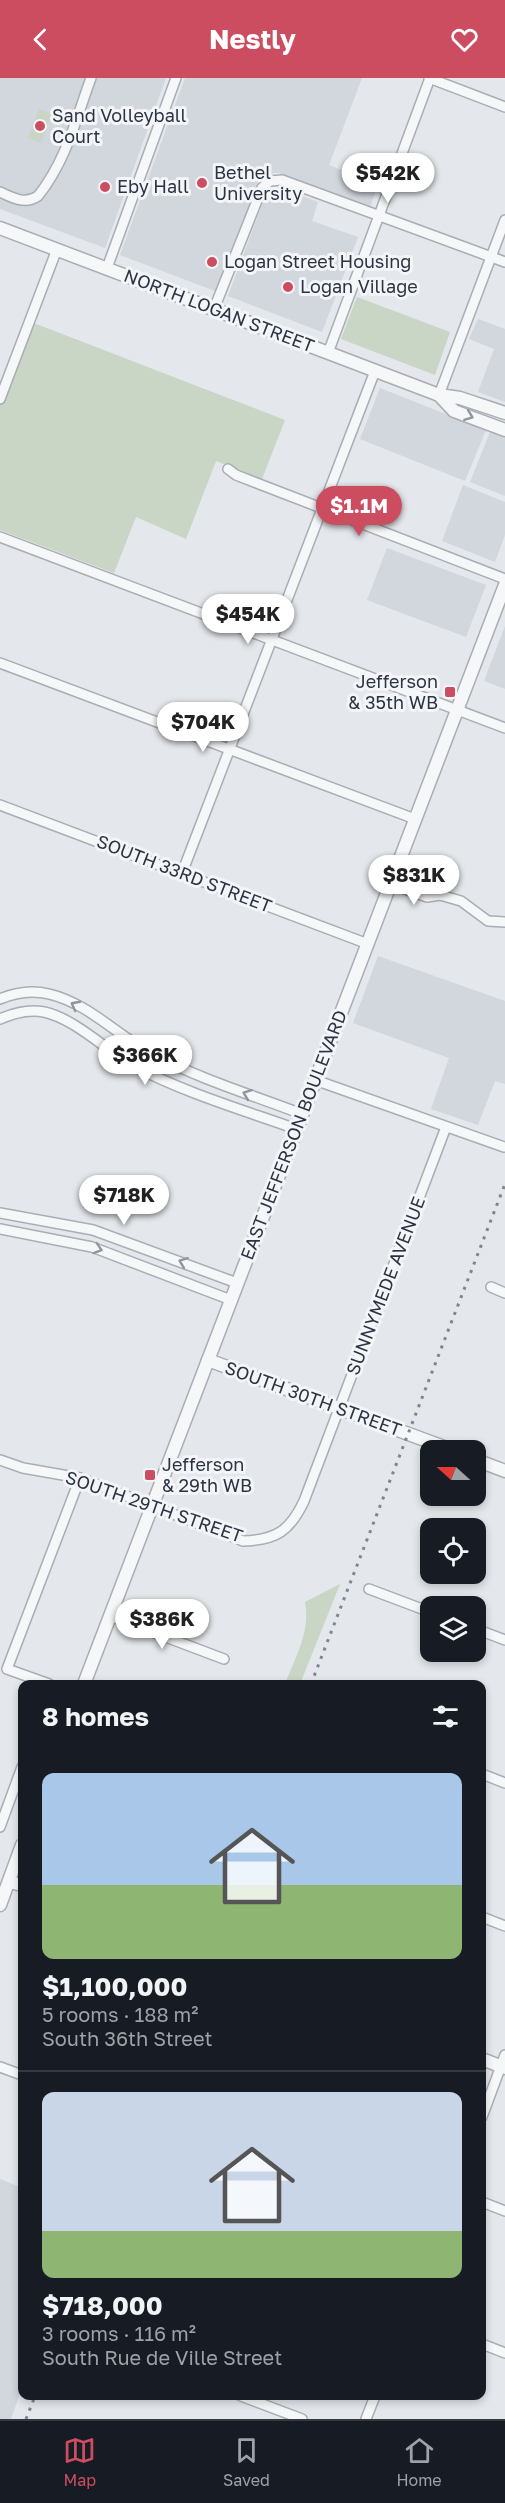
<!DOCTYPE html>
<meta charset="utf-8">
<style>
:root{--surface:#171b24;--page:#20242c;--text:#f1f3f6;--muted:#9ea1a6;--line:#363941;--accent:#cc4d60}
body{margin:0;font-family:"Golos Text",sans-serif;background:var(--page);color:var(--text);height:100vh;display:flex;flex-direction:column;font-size:22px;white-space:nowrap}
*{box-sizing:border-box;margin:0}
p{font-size:20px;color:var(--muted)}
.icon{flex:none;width:33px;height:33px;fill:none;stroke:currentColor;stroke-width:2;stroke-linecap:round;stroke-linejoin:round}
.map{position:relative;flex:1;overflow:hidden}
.side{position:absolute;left:18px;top:1602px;width:468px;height:720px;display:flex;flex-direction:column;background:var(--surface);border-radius:12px;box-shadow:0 3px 9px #0003}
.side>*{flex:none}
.needle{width:39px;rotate:291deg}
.controls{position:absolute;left:420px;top:1362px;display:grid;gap:12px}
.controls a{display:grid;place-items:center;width:66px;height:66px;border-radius:12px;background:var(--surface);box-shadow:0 3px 9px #0003;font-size:30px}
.price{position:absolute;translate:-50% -51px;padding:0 14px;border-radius:21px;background:#fff;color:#222;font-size:20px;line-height:39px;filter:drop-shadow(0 2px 3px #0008)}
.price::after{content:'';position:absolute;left:50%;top:36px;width:18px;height:14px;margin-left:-9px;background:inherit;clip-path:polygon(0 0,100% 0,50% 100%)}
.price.on{background:var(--accent);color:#fff}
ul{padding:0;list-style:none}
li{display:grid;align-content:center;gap:12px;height:318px;padding:0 24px}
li+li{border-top:2px solid var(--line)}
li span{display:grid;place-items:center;height:186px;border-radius:12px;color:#555}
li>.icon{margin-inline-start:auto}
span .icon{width:108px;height:108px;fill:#fffc;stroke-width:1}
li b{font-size:26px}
h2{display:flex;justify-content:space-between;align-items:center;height:72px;padding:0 24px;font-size:26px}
header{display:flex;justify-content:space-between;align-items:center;height:78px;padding:0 24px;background:var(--accent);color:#fff;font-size:27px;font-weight:700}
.tab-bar{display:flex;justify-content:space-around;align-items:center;height:84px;border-top:2px solid var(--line);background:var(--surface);font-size:16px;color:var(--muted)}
.tab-bar a{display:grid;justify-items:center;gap:3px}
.tab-bar .on{color:var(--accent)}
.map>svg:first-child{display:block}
.built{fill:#d2d6dd}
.green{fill:#c9d5c5}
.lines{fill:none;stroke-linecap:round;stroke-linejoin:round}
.minor-casing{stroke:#a9aeb5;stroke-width:12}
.tertiary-casing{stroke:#a9aeb5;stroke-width:15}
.minor{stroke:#f6f7f9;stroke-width:9}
.tertiary{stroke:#f6f7f9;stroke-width:12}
.rail{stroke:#7d8695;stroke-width:3;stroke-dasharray:3 6;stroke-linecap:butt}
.oneway{stroke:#90969e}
.poi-dot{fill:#cc4d60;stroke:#f3f5f8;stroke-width:2}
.labels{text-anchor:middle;stroke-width:6;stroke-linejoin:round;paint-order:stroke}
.poi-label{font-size:18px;fill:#2b3443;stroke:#f3f5f8;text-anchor:start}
.street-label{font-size:18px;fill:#2b3443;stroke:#f3f5f8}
</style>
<header><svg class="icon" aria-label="back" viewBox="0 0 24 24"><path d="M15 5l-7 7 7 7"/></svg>Nestly<svg class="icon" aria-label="heart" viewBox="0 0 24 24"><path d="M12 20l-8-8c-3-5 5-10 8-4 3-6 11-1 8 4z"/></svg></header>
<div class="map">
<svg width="505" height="2341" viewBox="0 0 505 2341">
<rect width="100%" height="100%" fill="#e4e7eb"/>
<g class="built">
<path d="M0,0H166L105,170L0,131Z"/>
<path d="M185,0H362L329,87L378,107L370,129L279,95H273L263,99L259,103L215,213L120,177Z"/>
<path d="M279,109L318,124L312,143L358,159L322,254L228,218L266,116L269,112Z"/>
<path d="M478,241L505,251V324L478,314L494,271L469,261Z"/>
<path d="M380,310L486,352L465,403L360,361Z"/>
<path d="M490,354L505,359V418L470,404Z"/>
<path d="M463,407L505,424V457L495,484L442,463Z"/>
<path d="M387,470L486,507L466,559L367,522Z"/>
<path d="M505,548V611L484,603Z"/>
<path d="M378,878L505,923V1006L495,1003L478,1047L431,1031L449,980L353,945Z"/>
<path d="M0,2101L22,2110V2310L11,2341H0Z"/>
</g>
<g class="green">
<path d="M39,31L52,36L41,65L28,60Z"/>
<path d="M357,219L450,254L435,297L341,261Z"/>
<path d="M31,244L285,342L262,401L216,383L186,461L136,439L114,495L0,452V325Z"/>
<path d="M340,1506L300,1606H285C295,1580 311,1553 305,1524Z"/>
</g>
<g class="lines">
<g class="minor-casing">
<g id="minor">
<path d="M429,0L505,29"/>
<path d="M0,114C13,120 25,127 38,118C66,83 76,41 91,0"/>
<path d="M107,190L176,0"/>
<path d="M214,231L262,110L270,103L282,102L505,184"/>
<path d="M328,275L430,0"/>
<path d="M439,317L505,142"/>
<path d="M0,321L57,171"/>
<path d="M228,391L236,397L505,501"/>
<path d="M0,459L505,650"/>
<path d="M0,585L415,741"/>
<path d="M0,727L368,866"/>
<path d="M182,795L375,293"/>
<path d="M395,795L429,808L440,817L461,823L488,843L505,844"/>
<path d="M391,806L427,819L440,817"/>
<path d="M0,921C16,914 33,912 49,916C88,925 118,958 152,976C200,1001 252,1017 302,1036"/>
<path d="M0,941C14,935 29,931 44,934C74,940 107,973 134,988C185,1015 243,1032 296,1051"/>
<path d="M315,1002L504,1069"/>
<path d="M0,1135L93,1152L237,1205"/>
<path d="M0,1151L92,1169L231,1222"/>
<path d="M491,1209L505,1215"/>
<path d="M0,1382L23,1390L80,1400L243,1463C276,1462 290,1453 304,1423L446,1049"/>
<path d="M369,1511L430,1534"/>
<path d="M110,1538L224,1581"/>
<path d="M476,1551L505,1562"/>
<path d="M49,1606L7,1591L80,1400"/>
<path d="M482,1696L505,1705"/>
<path d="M0,1749L22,1689"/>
<path d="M482,1839L505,1848"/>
<path d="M0,1989L22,1997"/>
<path d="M482,2039L505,1977"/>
<path d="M482,2124L505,2133"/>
<path d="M482,2266L505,2275"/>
<path d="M241,2318L302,2341"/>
<path d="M366,2341L375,2318"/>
</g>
</g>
<g class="tertiary-casing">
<g id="tertiary">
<path d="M0,150L439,317L460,320L505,335"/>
<path d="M439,317L454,333L505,352"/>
<path d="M208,1282L452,1372"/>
<path d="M476,1382L505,1393"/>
<path d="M84,1606L505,507"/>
<path d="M9,1804L22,1807"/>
<path d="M0,1827L22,1767"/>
<path d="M482,1981L505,1990"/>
</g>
</g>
<use href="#minor" class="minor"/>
<use href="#tertiary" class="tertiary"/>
<g class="rail">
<path d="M311,1606L505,1106"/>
<path d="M26,2341L35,2318"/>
</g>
</g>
<defs><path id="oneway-chevron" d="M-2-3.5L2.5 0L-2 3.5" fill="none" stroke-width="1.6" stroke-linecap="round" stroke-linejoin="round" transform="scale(1.5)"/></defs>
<g class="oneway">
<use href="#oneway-chevron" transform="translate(469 338) rotate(21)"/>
<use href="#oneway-chevron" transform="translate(75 927) rotate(-152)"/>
<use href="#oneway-chevron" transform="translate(247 1016) rotate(-159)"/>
<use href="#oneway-chevron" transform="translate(98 1171) rotate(18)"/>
<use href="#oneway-chevron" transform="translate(183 1184) rotate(-159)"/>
</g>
<g class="poi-dot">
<circle cx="40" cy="48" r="6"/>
<circle cx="202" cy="105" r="6"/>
<circle cx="105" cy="109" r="6"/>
<circle cx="212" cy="184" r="6"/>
<circle cx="288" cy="209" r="6"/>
<rect x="444" y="608" width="12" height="12" rx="3"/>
<rect x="144" y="1391" width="12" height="12" rx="3"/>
</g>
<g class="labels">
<g class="poi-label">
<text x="52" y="44">Sand Volleyball<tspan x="52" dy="21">Court</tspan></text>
<text x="214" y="101">Bethel<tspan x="214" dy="21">University</tspan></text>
<text x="117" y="115">Eby Hall</text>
<text x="224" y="190">Logan Street Housing</text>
<text x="300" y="215">Logan Village</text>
<text x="438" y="610" text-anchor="end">Jefferson<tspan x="438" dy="21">&amp; 35th WB</tspan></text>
<text x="162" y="1393">Jefferson<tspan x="162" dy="21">&amp; 29th WB</tspan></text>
</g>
<g class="street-label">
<text transform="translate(219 233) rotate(21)" y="6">NORTH LOGAN STREET</text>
<text transform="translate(184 796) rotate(21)" y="6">SOUTH 33RD STREET</text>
<text transform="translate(294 1057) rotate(-69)" y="6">EAST JEFFERSON BOULEVARD</text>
<text transform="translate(386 1208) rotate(-69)" y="6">SUNNYMEDE AVENUE</text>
<text transform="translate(313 1321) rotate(20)" y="6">SOUTH 30TH STREET</text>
<text transform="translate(154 1429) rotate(19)" y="6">SOUTH 29TH STREET</text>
</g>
</g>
</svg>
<div class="controls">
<a><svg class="needle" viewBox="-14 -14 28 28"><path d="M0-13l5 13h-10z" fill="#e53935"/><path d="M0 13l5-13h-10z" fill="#9ea1a6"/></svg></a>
<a><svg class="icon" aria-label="locate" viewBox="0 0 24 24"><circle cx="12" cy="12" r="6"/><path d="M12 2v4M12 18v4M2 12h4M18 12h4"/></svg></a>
<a><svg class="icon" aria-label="layers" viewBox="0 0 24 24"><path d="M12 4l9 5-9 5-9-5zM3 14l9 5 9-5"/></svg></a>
</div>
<b class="price" style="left:388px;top:126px">$542K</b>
<b class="price on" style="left:359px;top:459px">$1.1M</b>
<b class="price" style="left:248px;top:567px">$454K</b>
<b class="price" style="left:203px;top:675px">$704K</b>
<b class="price" style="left:414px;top:828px">$831K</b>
<b class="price" style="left:145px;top:1008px">$366K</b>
<b class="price" style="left:124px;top:1148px">$718K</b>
<b class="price" style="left:162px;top:1572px">$386K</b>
<section class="side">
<h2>8 homes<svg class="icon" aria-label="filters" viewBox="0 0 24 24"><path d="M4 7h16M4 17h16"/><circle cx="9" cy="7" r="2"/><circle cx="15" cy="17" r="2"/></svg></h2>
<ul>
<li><span style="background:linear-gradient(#a9c7e8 60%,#8fb573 0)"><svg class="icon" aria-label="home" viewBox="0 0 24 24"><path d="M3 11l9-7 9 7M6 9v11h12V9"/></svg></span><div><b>$1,100,000</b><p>5 rooms · 188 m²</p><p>South 36th Street</p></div></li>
<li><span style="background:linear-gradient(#c9d6e8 75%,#8fb573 0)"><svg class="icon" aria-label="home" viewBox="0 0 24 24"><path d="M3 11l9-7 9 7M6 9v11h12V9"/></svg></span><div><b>$718,000</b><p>3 rooms · 116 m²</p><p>South Rue de Ville Street</p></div></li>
</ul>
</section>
</div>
<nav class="tab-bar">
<a class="on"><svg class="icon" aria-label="map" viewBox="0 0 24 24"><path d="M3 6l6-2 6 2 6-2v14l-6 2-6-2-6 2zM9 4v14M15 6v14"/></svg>Map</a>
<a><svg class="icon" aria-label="saved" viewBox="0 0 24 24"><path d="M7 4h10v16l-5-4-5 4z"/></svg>Saved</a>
<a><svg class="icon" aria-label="home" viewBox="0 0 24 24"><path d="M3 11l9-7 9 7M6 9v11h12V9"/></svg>Home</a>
</nav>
